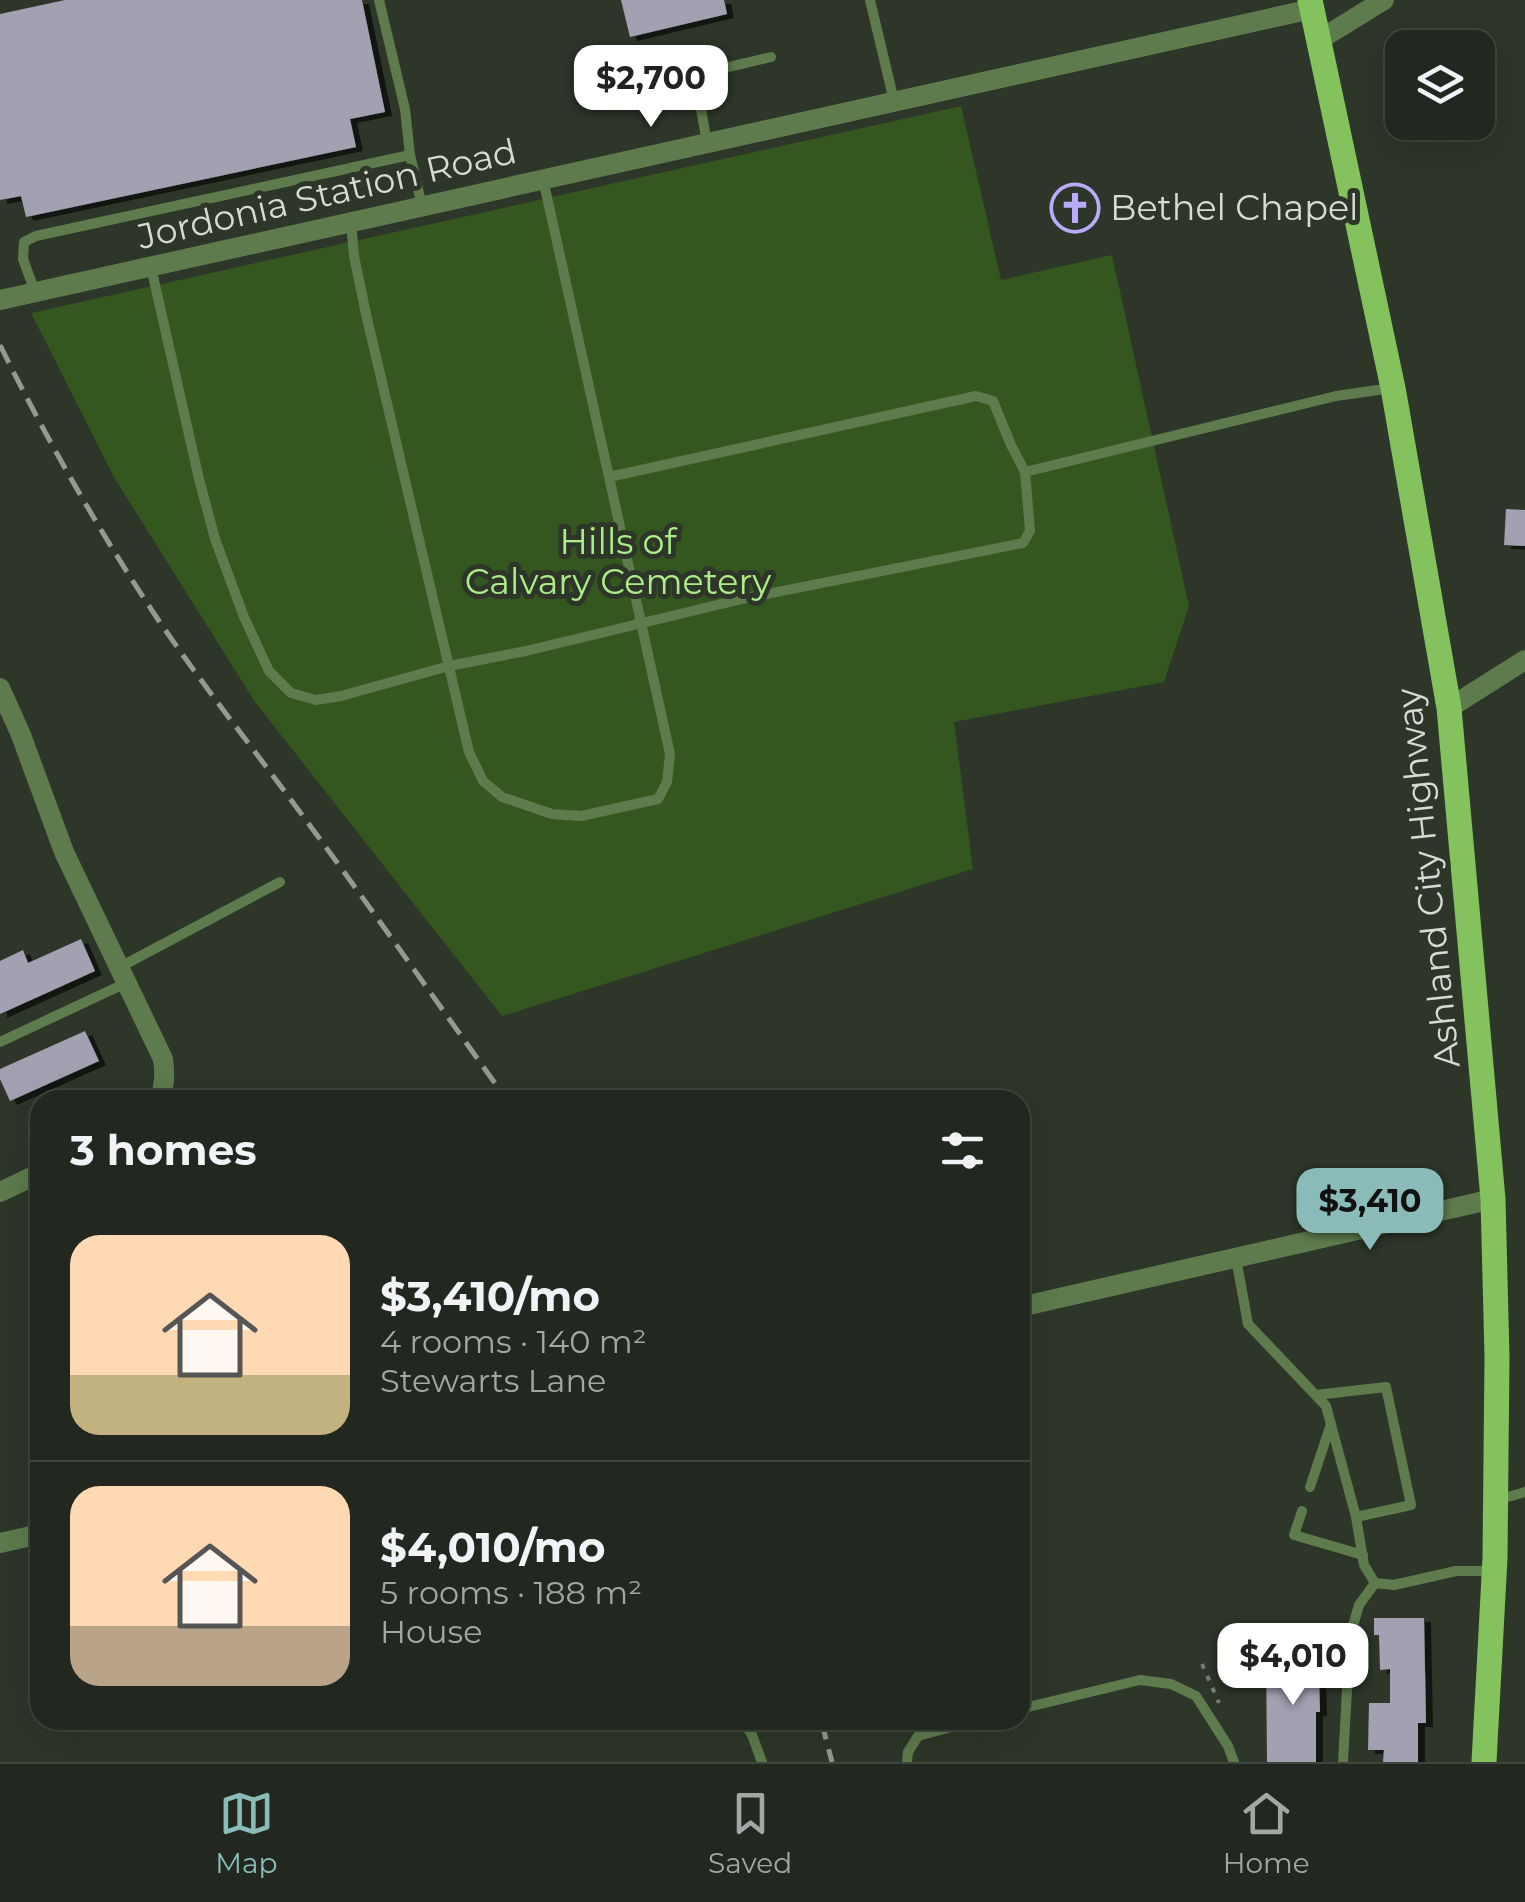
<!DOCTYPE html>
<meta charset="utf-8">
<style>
:root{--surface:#22281f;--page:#2e342c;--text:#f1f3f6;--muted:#a2a6a4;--line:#3f443d;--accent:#8bbbb9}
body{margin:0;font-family:Montserrat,sans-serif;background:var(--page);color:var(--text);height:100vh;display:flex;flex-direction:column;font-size:38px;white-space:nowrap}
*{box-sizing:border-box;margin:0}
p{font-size:32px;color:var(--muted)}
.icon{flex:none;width:55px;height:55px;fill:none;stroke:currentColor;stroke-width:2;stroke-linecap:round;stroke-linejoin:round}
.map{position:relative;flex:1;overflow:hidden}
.sheet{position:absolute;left:30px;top:1090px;width:1000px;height:640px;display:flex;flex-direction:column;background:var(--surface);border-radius:30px;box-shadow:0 10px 40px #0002,0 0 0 2px var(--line)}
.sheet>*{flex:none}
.tools{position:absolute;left:1385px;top:30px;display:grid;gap:20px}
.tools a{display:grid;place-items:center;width:110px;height:110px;border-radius:20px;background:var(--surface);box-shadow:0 10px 40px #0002,0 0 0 2px var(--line);font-size:50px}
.price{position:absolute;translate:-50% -85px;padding:0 22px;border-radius:20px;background:#fff;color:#222;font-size:32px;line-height:65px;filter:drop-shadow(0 2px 5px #0008)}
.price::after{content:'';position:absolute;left:50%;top:60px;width:30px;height:22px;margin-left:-15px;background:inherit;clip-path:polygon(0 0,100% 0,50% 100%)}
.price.on{background:var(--accent);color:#111}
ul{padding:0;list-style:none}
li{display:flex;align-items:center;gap:30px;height:250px;padding:0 40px}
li+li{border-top:2px solid var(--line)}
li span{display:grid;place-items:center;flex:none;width:280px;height:200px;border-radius:30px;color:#555}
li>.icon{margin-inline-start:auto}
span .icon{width:120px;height:120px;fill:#fffc;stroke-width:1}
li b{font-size:42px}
h2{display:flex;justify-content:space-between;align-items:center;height:120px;padding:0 40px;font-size:42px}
.tab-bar{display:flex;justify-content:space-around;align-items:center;height:140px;border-top:2px solid var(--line);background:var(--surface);font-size:28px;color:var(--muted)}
.tab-bar a{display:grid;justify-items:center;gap:5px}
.tab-bar .on{color:var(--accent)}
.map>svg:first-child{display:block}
.green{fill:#34561f}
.building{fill:#a3a0b1;filter:url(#shadow)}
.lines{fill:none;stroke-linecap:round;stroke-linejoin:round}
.path{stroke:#757d72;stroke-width:4;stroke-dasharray:5 8;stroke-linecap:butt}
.service{stroke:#5d7b4c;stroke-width:10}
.minor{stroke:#5d7b4c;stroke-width:20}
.tertiary{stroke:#5d7b4c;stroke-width:20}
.primary{stroke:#83c25d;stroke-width:25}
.rail{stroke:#939a90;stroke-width:5;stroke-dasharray:20 10;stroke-linecap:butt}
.labels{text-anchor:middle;stroke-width:10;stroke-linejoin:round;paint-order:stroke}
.street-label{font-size:35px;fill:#d6dbd3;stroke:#2d3629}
.poi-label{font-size:35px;fill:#d6dbd3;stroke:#2d3629;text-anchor:start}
.park-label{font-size:35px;fill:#adec89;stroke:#2d3629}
</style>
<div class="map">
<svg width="1525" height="1762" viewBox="0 0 1525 1762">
<defs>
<filter id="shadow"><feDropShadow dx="7" dy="4" stdDeviation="0" flood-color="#0009"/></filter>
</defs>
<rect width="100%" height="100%" fill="#2d3629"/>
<path class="green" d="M961,106L1001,280L1112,255L1189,606L1164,682L954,722L973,869L502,1016L255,702L115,479L31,313Z"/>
<g class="building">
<path d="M65,0H362L385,112L350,119L356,147L26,217L21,196L0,200V14Z"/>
<path d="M621,0H724L727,14L630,37Z"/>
<path d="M1506,509L1525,510V546L1504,545Z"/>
<path d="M81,939L95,971L0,1014V961L23,950L28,963Z"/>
<path d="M85,1031L99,1061L10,1101L0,1079V1069Z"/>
<path d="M1374,1618H1424L1426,1723H1418V1762H1383L1384,1750H1368L1369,1703H1390V1669L1380,1670L1379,1635H1374Z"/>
<path d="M1266,1657H1324V1678H1319L1320,1712H1316V1762H1267Z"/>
</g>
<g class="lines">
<path class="path" d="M1202,1664L1219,1703"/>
<g class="service">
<path d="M379,0L405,109L410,155L422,206"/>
<path d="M870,0L894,101"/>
<path d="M695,75L771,57"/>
<path d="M633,89L695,75L707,143"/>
<path d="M543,179L609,477L976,396L993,401L1011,445L1025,472L1336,396L1392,388"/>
<path d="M351,222L354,256L366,314L469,752L483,781L502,797L552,814L581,816L658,799L667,782L670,754L609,477"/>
<path d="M151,267L199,479L215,539L244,617L269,671L291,693L316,700L341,696L449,666L526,651L742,599L1023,543L1030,531L1025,472"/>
<path d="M35,292L23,259L24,242L36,236L410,155"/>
<path d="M120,967L280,882"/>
<path d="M0,1042L126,983"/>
<path d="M1236,1258L1248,1324L1326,1406L1356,1517L1364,1565L1375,1583L1394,1585L1456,1571H1493"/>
<path d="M1316,1395L1386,1387L1411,1505L1356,1517"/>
<path d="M1310,1487L1331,1424"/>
<path d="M1497,1500L1525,1492"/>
<path d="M1302,1511L1294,1535L1363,1555"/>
<path d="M1020,1709L1140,1680L1171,1684L1196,1696L1228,1746L1234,1762"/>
<path d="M742,1720L752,1735L762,1762"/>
<path d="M907,1762L908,1752L918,1736L977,1720"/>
<path d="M1343,1762L1350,1636L1359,1605L1375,1583"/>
</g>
<g class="minor">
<path d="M1319,40L1384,0"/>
<path d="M0,300L1312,9"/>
<path d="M0,688L21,735L64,852L163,1059C165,1074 165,1086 159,1100"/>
<path d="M0,1192L40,1173"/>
<path d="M1020,1307L1493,1199"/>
<path d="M0,1543L40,1534"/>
</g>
<path class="tertiary" d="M1449,708L1525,660"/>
<path class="primary" d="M1310,0L1393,388L1449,708L1493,1199L1497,1357L1495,1558L1484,1762"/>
<g class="rail">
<path d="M0,345C47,440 100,533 159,621C202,684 249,743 294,804C367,902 436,1001 507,1100"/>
<path d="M821,1720L832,1762"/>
</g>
</g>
<defs>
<g id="church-ring" transform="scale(2.5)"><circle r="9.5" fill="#2d3629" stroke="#b9abf7" stroke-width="1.5"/><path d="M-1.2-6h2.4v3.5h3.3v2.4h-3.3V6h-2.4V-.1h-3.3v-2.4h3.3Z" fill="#b9abf7"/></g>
</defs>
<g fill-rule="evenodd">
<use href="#church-ring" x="1075" y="208"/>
</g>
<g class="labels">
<g class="street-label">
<text transform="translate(327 194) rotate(-13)" y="12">Jordonia Station Road</text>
<text transform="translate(1428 878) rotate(-96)" y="12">Ashland City Highway</text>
</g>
<g class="poi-label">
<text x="1110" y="220">Bethel Chapel</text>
</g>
<g class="park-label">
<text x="618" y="554">Hills of<tspan x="618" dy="40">Calvary Cemetery</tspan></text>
</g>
</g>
</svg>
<div class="tools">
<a><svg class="icon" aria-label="layers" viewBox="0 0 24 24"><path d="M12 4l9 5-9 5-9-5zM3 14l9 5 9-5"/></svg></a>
</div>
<b class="price" style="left:651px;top:130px">$2,700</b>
<b class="price on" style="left:1370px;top:1253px">$3,410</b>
<b class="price" style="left:1293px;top:1708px">$4,010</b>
<section class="sheet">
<h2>3 homes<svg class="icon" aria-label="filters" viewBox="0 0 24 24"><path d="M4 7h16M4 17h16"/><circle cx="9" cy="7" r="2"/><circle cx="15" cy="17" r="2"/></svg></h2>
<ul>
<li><span style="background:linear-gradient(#ffd9b3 70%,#c2b280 0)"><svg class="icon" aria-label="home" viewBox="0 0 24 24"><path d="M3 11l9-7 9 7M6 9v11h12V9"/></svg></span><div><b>$3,410/mo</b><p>4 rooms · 140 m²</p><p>Stewarts Lane</p></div></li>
<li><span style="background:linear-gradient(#ffd9b3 70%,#b9a48a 0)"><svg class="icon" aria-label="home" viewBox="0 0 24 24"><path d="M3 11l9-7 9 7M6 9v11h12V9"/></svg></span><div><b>$4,010/mo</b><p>5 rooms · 188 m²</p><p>House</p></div></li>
</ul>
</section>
</div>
<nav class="tab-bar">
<a class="on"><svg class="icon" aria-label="map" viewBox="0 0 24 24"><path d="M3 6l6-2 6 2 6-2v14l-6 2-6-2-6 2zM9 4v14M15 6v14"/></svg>Map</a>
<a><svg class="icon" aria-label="saved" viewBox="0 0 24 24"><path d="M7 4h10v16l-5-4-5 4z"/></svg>Saved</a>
<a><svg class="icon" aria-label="home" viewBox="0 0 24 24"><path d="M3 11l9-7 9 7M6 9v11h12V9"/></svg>Home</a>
</nav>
